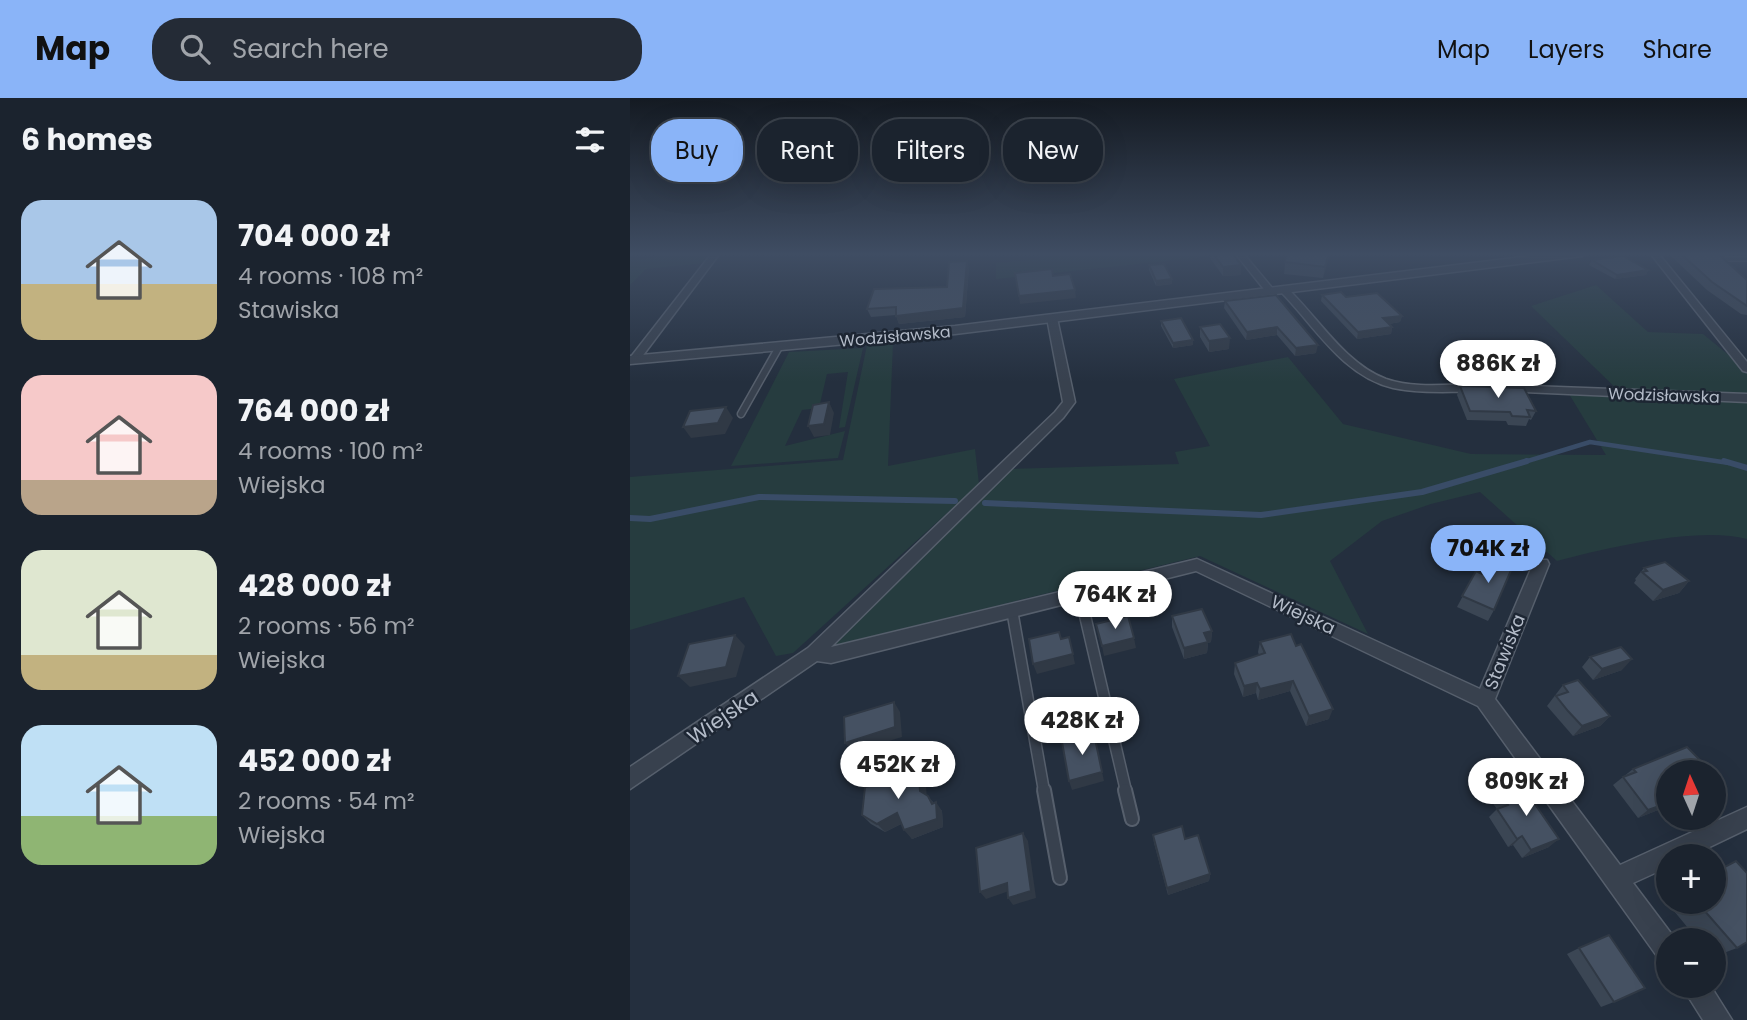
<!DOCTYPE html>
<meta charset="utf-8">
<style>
:root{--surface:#1b232e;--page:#242b36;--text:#f1f3f6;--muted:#a0a4aa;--line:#39404a;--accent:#8ab4f8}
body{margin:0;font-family:Poppins,sans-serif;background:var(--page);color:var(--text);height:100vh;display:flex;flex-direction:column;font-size:26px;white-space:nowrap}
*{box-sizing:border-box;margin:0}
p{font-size:23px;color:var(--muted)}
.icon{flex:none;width:38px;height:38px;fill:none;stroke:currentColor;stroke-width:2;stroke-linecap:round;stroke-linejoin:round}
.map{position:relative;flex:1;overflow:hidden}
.side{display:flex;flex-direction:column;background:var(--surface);width:630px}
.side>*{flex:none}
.hud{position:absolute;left:21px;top:21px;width:665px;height:63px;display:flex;gap:14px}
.needle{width:46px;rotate:357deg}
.fabs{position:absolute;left:1026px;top:662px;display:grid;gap:14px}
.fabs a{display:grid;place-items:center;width:70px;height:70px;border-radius:50%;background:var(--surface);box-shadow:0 7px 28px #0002,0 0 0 2px var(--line);font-size:35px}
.price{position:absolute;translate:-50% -60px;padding:0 16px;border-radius:24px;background:#fff;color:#222;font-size:23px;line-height:46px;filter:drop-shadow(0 2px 4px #0008)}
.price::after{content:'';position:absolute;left:50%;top:42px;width:21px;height:16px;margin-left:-10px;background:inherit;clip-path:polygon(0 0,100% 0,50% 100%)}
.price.on{background:var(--accent);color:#111}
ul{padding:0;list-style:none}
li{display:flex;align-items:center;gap:21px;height:175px;padding:0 21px}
li span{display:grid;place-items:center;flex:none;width:196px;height:140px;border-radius:21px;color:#555}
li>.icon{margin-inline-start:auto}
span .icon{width:84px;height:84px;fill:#fffc;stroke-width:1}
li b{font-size:30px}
h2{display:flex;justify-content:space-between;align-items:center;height:84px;padding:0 21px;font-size:30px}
.pill{padding:0 24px;border-radius:28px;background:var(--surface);box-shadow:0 7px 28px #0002,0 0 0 2px var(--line);font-size:24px;line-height:63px}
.pill.on{background:var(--accent);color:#111}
header{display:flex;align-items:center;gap:42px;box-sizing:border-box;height:98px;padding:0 35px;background:var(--accent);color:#111}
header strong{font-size:33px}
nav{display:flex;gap:38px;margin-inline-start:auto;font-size:24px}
.search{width:490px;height:63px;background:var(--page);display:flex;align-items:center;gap:18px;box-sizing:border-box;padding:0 24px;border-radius:28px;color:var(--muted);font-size:26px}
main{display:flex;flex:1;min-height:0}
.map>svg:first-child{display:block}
.green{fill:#263c3f}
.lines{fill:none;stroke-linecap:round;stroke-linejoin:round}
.stream-far1{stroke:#394c67;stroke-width:4.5}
.stream{stroke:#394c67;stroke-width:6}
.service-far4-casing{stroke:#565f6c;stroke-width:6}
.service-far3-casing{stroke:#565f6c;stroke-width:9}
.service-far2-casing{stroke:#565f6c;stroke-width:11}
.service-far1-casing{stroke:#565f6c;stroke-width:13}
.service-casing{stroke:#565f6c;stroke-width:16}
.minor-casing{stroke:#565f6c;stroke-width:3}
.tertiary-casing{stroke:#565f6c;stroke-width:3}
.service-far4{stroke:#38414e;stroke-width:4.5}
.service-far3{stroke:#38414e;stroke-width:6}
.service-far2{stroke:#38414e;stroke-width:8}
.service-far1{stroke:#38414e;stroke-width:10}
.service{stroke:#38414e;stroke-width:12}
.minor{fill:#38414e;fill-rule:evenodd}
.tertiary{fill:#38414e;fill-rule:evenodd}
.wall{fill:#3b4654}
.shaded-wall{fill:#303945}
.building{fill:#455162;stroke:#303945;stroke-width:2}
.labels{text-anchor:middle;stroke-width:5;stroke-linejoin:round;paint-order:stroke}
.far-street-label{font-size:16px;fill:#b4bcc9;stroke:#1d2633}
.street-label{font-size:18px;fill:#b4bcc9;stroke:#1d2633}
.near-street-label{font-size:21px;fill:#b4bcc9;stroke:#1d2633}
</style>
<header>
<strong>Map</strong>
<div class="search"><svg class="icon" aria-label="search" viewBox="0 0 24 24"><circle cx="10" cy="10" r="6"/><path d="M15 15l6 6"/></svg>Search here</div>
<nav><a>Map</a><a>Layers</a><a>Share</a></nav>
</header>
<main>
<section class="side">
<h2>6 homes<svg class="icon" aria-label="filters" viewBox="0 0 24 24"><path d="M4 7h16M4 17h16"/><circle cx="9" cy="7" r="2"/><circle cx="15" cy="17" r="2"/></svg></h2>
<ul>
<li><span style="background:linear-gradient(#a9c7e8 60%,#c2b280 0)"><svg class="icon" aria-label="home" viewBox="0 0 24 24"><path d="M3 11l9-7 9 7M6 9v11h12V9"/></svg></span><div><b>704 000 zł</b><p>4 rooms · 108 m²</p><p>Stawiska</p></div></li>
<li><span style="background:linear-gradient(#f6c9c9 75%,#b9a48a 0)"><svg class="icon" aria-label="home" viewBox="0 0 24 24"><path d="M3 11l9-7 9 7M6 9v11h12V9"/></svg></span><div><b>764 000 zł</b><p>4 rooms · 100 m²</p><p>Wiejska</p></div></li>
<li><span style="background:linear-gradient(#dfe7d0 75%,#c2b280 0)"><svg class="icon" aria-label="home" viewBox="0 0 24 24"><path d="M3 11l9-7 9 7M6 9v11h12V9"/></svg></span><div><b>428 000 zł</b><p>2 rooms · 56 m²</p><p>Wiejska</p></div></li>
<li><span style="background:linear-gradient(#bfe0f5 65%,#8fb573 0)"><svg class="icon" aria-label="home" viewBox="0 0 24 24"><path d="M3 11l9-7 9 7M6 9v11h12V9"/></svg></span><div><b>452 000 zł</b><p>2 rooms · 54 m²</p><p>Wiejska</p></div></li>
</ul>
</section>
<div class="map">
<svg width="1117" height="922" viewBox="0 0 1117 922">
<rect width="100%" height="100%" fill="#242f3e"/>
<g class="green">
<path d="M28,155H82L75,165L16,171L0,187V162L23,160Z"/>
<path d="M410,155H571L574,159L366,181V165L410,161Z"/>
<path d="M966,187L1018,234L1073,236L1117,272V441C1069,428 976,450 927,463L850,394L801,406L752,423L700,463L738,536L570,458L205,547L380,371L549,366L545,354L580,348L544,281L658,259L713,326L841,356L976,357L939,296L994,298L901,208Z"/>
<path d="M263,245L258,368L345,351L349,386L163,555L146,558L114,499L0,532V379L213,362L237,247Z"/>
<path d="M233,250L215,329L209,330L218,274L197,276L189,310L172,312L155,348L215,333L208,360L101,368L159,254Z"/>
</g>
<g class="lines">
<path class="stream-far1" d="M891,365L960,344L1099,365"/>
<g class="stream">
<path d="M1094,363L1117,370"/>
<path d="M355,405L631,417L792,394L897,363"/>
<path d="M0,420L20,421L129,399L325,403"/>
</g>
<g class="service-far4-casing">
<path id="service-far4" d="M1084,155L1095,161H1117"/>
</g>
<g class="service-far3-casing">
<path id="service-far3" d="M111,316L149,249"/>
</g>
<g class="service-far2-casing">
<path id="service-far2" d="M450,496L453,510"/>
</g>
<g class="service-far1-casing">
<g id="service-far1">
<path d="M453,509L496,693"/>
<path d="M382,512L414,693"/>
</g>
</g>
<g class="service-casing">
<g id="service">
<path d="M414,692L430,780"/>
<path d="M495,692L502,721"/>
</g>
</g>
<g class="minor-casing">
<g id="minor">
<path d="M82,155H90L8,264H0V260Z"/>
<path d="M605,155H613L643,191V195H637Z"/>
<path d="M1020,155H1028L1117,264V274L1113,273Z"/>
<path d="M650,189H656C688,219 714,265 756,281C785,291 819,286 849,286L855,290L849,294C820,293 791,296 763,290C712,278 684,227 650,193Z"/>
<path d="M422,217L427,220L445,304L433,320L201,549L567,461L850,591L903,466L905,462H917L919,466L865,601L990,767L1117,709V731L1061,758H1038V769L1003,785L1046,842H1038V864L1029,861L848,608L566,473L201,565L187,563L0,691V669L178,550L425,314L433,304L417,220Z"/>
<path d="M875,287L1117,296V304L871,293V289Z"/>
<path d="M1051,887H1080L1102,922H1073Z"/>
</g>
</g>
<g class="tertiary-casing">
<path id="tertiary" d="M925,155H958L952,158L325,236L0,266V258L325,228Z"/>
</g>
<use href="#service-far4" class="service-far4"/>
<use href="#service-far3" class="service-far3"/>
<use href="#service-far2" class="service-far2"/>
<use href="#service-far1" class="service-far1"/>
<use href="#service" class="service"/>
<use href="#minor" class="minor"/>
<use href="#tertiary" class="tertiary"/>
</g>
<g class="wall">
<path d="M580,155H602L611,177L593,178L580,160Z"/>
<path d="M656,155H700L693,180L654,176Z"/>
<path d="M801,155H818L817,158L801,156Z"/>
<path d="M1041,155H1087L1117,182V217L1111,216L1077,192L1040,157Z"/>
<path d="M962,162L1018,172L1016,177L985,181L959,167Z"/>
<path d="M519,167L542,186L526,188L519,172Z"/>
<path d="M339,170L335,219L269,226L266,217L241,219L237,211L317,189Z"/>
<path d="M646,197L686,255L665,258L647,237L616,242L594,210L595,203Z"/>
<path d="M692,197L716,199L772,218L770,224L759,226L762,229L761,236L727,241L691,203Z"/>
<path d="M531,223L563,247L543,250L531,228Z"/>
<path d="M570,229L599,251L579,254L570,239Z"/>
<path d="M830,288L906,313L901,322L899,321L896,328L878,327L876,323L837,322L827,297Z"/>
<path d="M1014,470L1059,483L1049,495L1023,503L1004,485L1006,482L1005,481Z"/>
<path d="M846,473L864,512L858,523L827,509Z"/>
<path d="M542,518L582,533L581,544L578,545L577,555L554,561L542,529Z"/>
<path d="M630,544L699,621L676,628L660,593L628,602L626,595L613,599L604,576L605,565L629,557L628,554Z"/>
<path d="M960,559L992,572L963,582L952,569Z"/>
<path d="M933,587L980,618L970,628L943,638L917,608Z"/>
<path d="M1003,671L1038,674V708L1008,720L983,687Z"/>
<path d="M280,680L296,687V697L312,713L313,729L282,741L271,726L255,734L241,726L232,717Z"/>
<path d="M869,694L919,749L892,760L883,747L878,749L859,719L867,711L861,703Z"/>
<path d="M523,737L555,741L580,776L579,783L538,797L524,745Z"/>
<path d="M1106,763L1107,850L1083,859V842H1068L1034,801L1038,799V803H1083V774Z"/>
<path d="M949,850L984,904L971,909L937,856Z"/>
</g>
<g class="shaded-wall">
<path d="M699,155H700L693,180L695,169Z"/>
<path d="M337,163L339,170L335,219L269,226L266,218L333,210Z"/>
<path d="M611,167V177L593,178V169Z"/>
<path d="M1018,172L1016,177L985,181L987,177Z"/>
<path d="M542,181V186L526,188V183Z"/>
<path d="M445,192L446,200L390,206L389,198Z"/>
<path d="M772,218L770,224L752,227L753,220Z"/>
<path d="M647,229V237L616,242L617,234Z"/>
<path d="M762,229L761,236L727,241L728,234Z"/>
<path d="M600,240L599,251L579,254V243Z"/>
<path d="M563,242V247L543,250V245Z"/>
<path d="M688,247L686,255L665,258L666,250Z"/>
<path d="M199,304L204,315L200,337L184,339L178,328Z"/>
<path d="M96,309L103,320L95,336L61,340L53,329Z"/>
<path d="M1059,483L1049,495L1023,503L1033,492Z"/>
<path d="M582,533L581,544L578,545L577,555L554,561V550L574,535Z"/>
<path d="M105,537L115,548L106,579L60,589L48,578Z"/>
<path d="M504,540L506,550L474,558L472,548Z"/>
<path d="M443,556L445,566L407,576L403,566Z"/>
<path d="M1002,561L992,572L963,582L972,571Z"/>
<path d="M663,583L660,593L628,602L630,591Z"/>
<path d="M627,585L626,595L613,599L614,588Z"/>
<path d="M264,604L270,614L272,639L223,654L215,645Z"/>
<path d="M703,611L699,621L676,628L679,618Z"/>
<path d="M980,618L970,628L943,638L952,628Z"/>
<path d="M464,636L474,683L442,692L439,683Z"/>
<path d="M289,678L296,687L297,702L290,693Z"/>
<path d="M298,698L304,707L306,704L312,713L313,729L282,741L274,732L302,706Z"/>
<path d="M1038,705V708L1008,720L1018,712Z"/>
<path d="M267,715L275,724L255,734L247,726Z"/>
<path d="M393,735L398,743L406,800L383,807L378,800Z"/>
<path d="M892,738L883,747L878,749L887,741Z"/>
<path d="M929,741L919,749L892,760L901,752Z"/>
<path d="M580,776L579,783L538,797L537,790Z"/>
<path d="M377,785L382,792L356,801L350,794Z"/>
</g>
<g class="building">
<path d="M583,155H602L611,167L593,169Z"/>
<path d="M656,155H699L695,169L655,164Z"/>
<path d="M1050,155H1087L1117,182V208L1082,184Z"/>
<path d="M993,158L1018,172L987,177L962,162Z"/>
<path d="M337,163L333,210L266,218V209L237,211L244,191L317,189L319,164Z"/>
<path d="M534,166L542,181L526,183L519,167Z"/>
<path d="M422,171L423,178L440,176L445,192L389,198L385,175Z"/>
<path d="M711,194L716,199L747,195L772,218L753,220L762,229L728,234L692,197Z"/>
<path d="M646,197L688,247L666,250L647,229L617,234L595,203Z"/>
<path d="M551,220L563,242L543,245L531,223Z"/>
<path d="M590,226L600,240L579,243L570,229Z"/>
<path d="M830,288L894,290L906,313L897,312L900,319L882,318L880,314L840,313Z"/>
<path d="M199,304L194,326L178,328L183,307Z"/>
<path d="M96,309L88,325L53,329L60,313Z"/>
<path d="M860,461L882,470L864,512L832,498L846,473L852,476Z"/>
<path d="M1035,464L1059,483L1033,492L1012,474L1017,473L1014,470Z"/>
<path d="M572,511L582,533L574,535L578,544L554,550L542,518Z"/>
<path d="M498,518L504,540L472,548L466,526Z"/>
<path d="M429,534L431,541L439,539L443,556L403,566L399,541Z"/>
<path d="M661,536L666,548L671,546L703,611L679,618L663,583L630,591L627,585L614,588L605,565L635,555L630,544Z"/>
<path d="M105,537L96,569L48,578L59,546Z"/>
<path d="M991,549L1002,561L972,571L960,559Z"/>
<path d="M948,582L980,618L952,628L938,613L926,598L938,594L933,587Z"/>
<path d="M264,604L265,629L215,645L214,619Z"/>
<path d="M464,636L472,674L439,683L432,644Z"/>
<path d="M1057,649L1081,673L1038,674V705L1018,712L993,679L1006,674L1003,671Z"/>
<path d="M272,674L280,680L289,678L290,693L298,698L302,706L306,704L307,721L274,732L267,715L247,726L232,717L235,689L243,687V683Z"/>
<path d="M891,686L929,741L901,752L892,738L887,741L867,711L878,707L869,694Z"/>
<path d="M552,728L555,741L568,737L580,776L537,790L523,737Z"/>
<path d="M393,735L401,793L378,800L377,785L350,794L346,750Z"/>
<path d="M1106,763L1117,775V844L1107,850L1066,803H1083V775Z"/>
<path d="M979,837L1015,890L984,904L949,850Z"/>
</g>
<linearGradient id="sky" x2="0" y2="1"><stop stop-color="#141a22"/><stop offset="0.55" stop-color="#3f4d63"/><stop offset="1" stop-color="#3f4d63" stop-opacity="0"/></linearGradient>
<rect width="1117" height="284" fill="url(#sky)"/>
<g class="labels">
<g class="far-street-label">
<text transform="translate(265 238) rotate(-5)" y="6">Wodzisławska</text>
<text transform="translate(1034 297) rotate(2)" y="6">Wodzisławska</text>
</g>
<g class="street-label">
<text transform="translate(673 517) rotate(25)" y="6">Wiejska</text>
<text transform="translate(875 554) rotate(-68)" y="6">Stawiska</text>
</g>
<g class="near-street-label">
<text transform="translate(93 619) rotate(-34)" y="7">Wiejska</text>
</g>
</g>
</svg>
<div class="fabs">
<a><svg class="needle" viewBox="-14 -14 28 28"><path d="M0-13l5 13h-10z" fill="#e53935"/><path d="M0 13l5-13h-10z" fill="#a0a4aa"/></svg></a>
<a>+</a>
<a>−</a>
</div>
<b class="price" style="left:868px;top:302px">886K zł</b>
<b class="price on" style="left:858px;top:487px">704K zł</b>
<b class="price" style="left:485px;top:533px">764K zł</b>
<b class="price" style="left:452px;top:659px">428K zł</b>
<b class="price" style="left:268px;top:703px">452K zł</b>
<b class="price" style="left:896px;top:720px">809K zł</b>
<div class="hud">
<a class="pill on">Buy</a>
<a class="pill">Rent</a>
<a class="pill">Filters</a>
<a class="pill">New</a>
</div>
</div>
</main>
